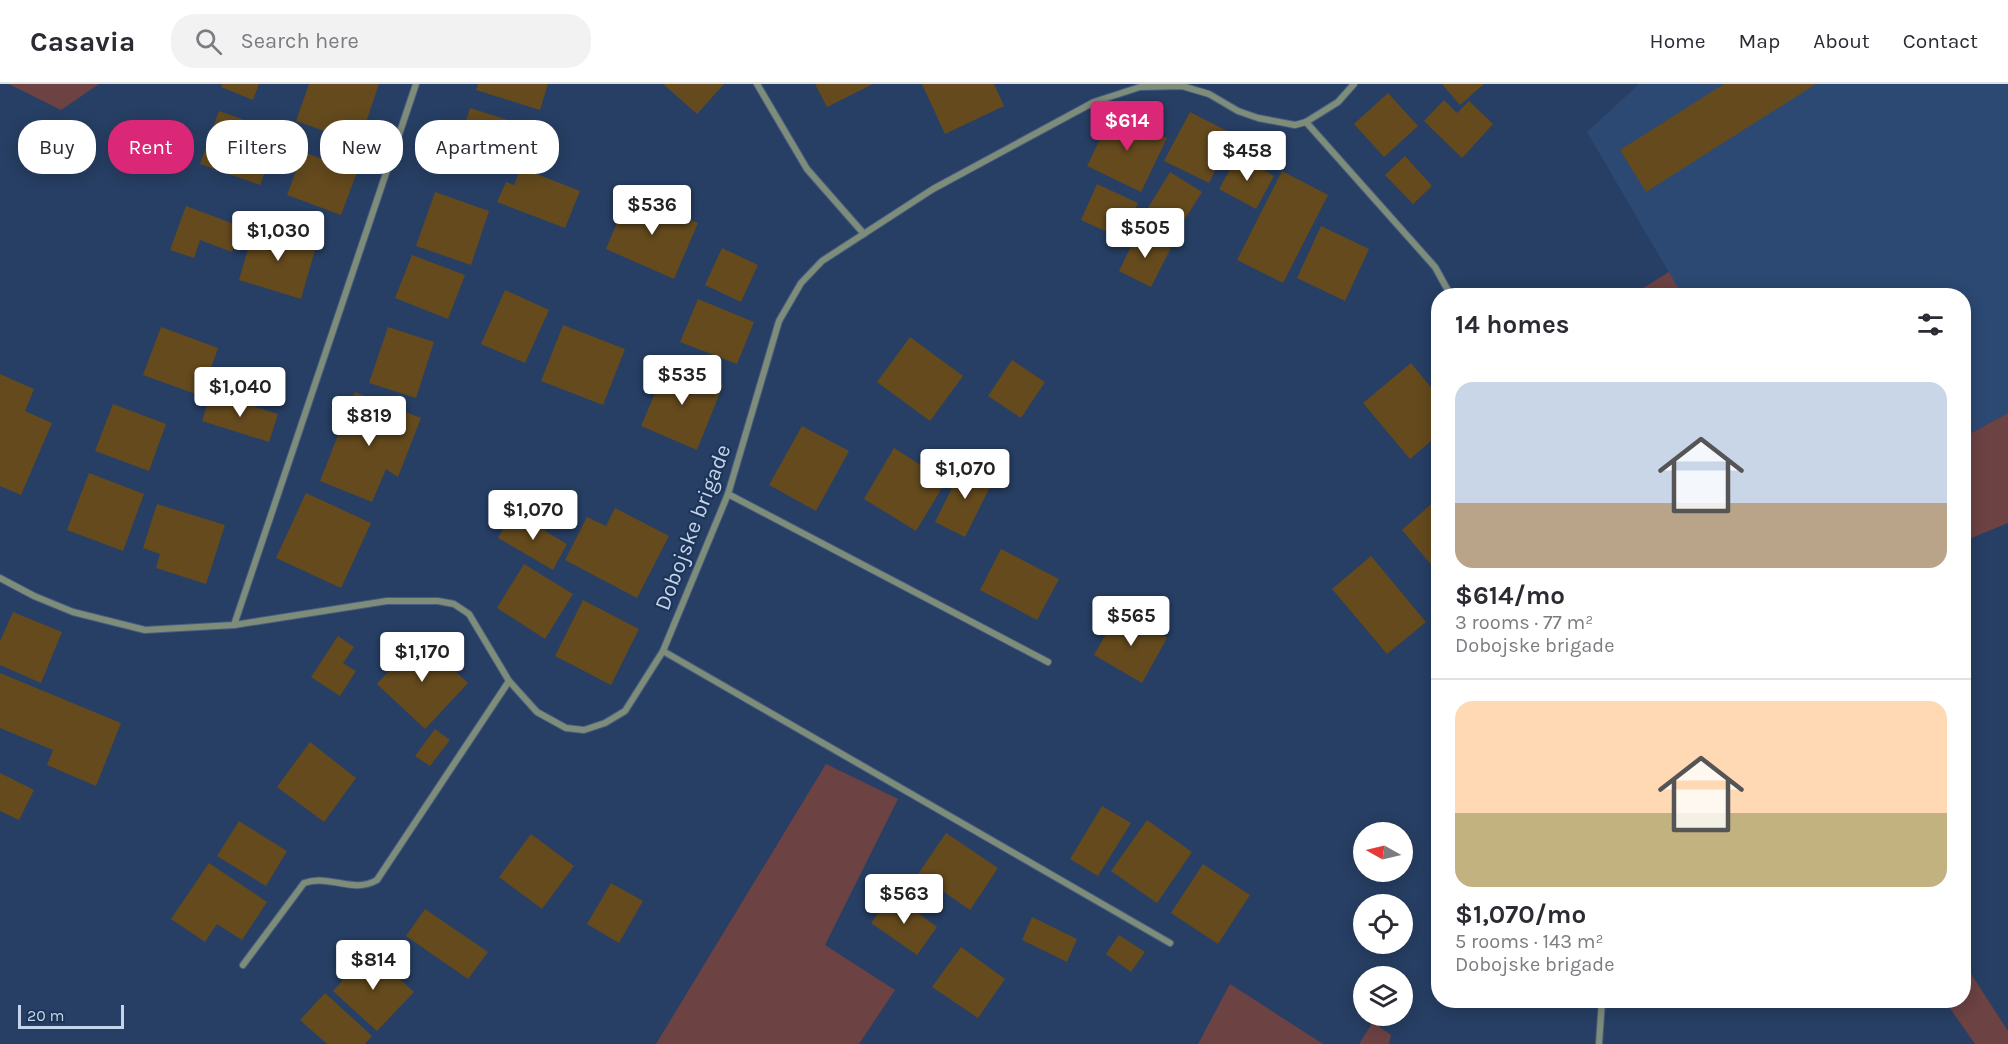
<!DOCTYPE html>
<meta charset="utf-8">
<style>
:root{--surface:#fff;--page:#f2f2f3;--text:#2b2b33;--muted:#7c7c81;--line:#e1e1e2;--accent:#db2777}
body{margin:0;font-family:Karla,sans-serif;background:var(--page);color:var(--text);height:100vh;display:flex;flex-direction:column;font-size:22px;white-space:nowrap}
*{box-sizing:border-box;margin:0}
p{font-size:20px;color:var(--muted)}
.icon{flex:none;width:33px;height:33px;fill:none;stroke:currentColor;stroke-width:2;stroke-linecap:round;stroke-linejoin:round}
.map{position:relative;flex:1;overflow:hidden}
.details{position:absolute;left:1431px;top:204px;width:540px;height:720px;display:flex;flex-direction:column;background:var(--surface);border-radius:24px;box-shadow:0 3px 15px #0003}
.details>*{flex:none}
.top-card{position:absolute;left:18px;top:36px;width:570px;height:54px;display:flex;gap:12px}
.needle{width:39px;rotate:278deg}
.tools{position:absolute;left:1353px;top:738px;display:grid;gap:12px}
.tools a{display:grid;place-items:center;width:60px;height:60px;border-radius:50%;background:var(--surface);box-shadow:0 3px 15px #0003;font-size:30px}
.scale{position:absolute;left:18px;bottom:15px;width:106px;box-sizing:border-box;padding-left:6px;border:3px solid #c5d4ea;border-top:0;font-size:16px;line-height:21px;white-space:nowrap;color:#c5d4ea;-webkit-text-stroke:4px #1d3558;paint-order:stroke}
.price{position:absolute;translate:-50% -51px;padding:0 14px;border-radius:6px;background:#fff;color:#222;font-size:20px;line-height:39px;filter:drop-shadow(0 2px 3px #0008)}
.price::after{content:'';position:absolute;left:50%;top:36px;width:18px;height:14px;margin-left:-9px;background:inherit;clip-path:polygon(0 0,100% 0,50% 100%)}
.price.active{background:var(--accent);color:#fff}
ul{padding:0;list-style:none}
li{display:grid;align-content:center;gap:12px;height:318px;padding:0 24px}
li+li{border-top:2px solid var(--line)}
li span{display:grid;place-items:center;height:186px;border-radius:18px;color:#555}
li>.icon{margin-inline-start:auto}
span .icon{width:108px;height:108px;fill:#fffc;stroke-width:1}
li b{font-size:26px}
h2{display:flex;justify-content:space-between;align-items:center;height:72px;padding:0 24px;font-size:26px}
.pill{padding:0 21px;border-radius:24px;background:var(--surface);box-shadow:0 3px 15px #0003;font-size:21px;line-height:54px}
.pill.active{background:var(--accent);color:#fff}
header{display:flex;align-items:center;gap:36px;box-sizing:border-box;height:84px;padding:0 30px;background:var(--surface);border-bottom:2px solid var(--line)}
header strong{font-size:28px}
nav{display:flex;gap:33px;margin-inline-start:auto;font-size:21px}
.search{width:420px;height:54px;background:var(--page);display:flex;align-items:center;gap:15px;box-sizing:border-box;padding:0 21px;border-radius:24px;color:var(--muted);font-size:22px}
.map>svg:first-child{display:block}
.built{fill:#2c4973}
.green{fill:#6c4243}
.building{fill:#644a1d}
.lines{fill:none;stroke-linecap:round;stroke-linejoin:round}
.minor-casing{stroke:#475d7f;stroke-width:8}
.minor{stroke:#7e8c7a;stroke-width:6}
.labels{text-anchor:middle;stroke-width:4.5;stroke-linejoin:round;paint-order:stroke}
.street-label{font-size:22px;fill:#c5d4ea;stroke:#1d3558}
</style>
<header>
<strong>Casavia</strong>
<div class="search"><svg class="icon" aria-label="search" viewBox="0 0 24 24"><circle cx="10" cy="10" r="6"/><path d="M15 15l6 6"/></svg>Search here</div>
<nav><a>Home</a><a>Map</a><a>About</a><a>Contact</a></nav>
</header>
<div class="map">
<svg width="2008" height="960" viewBox="0 0 2008 960">
<rect width="100%" height="100%" fill="#273f64"/>
<path class="built" d="M1639,0H2008V329L1964,353V212L1682,211L1587,48Z"/>
<g class="green">
<path d="M9,0H99L61,26Z"/>
<path d="M1669,188L1682,211H1644L1640,206Z"/>
<path d="M2008,329V439L1964,457V353Z"/>
<path d="M826,680L898,715L825,861L895,906L859,960H656Z"/>
<path d="M1964,879L2008,947V960H1975L1945,917L1964,916Z"/>
<path d="M1230,900L1323,960H1198Z"/>
<path d="M1373,938L1391,951L1389,960H1359Z"/>
</g>
<g class="building">
<path d="M222,0H259L253,16L221,3Z"/>
<path d="M309,0H379L359,59L296,37Z"/>
<path d="M478,0H548L540,26L476,6Z"/>
<path d="M663,0H724L697,30Z"/>
<path d="M815,0H873L827,23Z"/>
<path d="M922,0H994L1004,22L945,50Z"/>
<path d="M1442,0H1484L1460,21Z"/>
<path d="M1724,0H1816L1646,108L1620,66Z"/>
<path d="M1388,9L1418,42L1384,73L1354,40Z"/>
<path d="M1444,16L1457,29L1469,17L1493,40L1462,74L1424,37Z"/>
<path d="M470,24L520,40L505,90L455,74Z"/>
<path d="M219,27L279,48L260,101L200,80Z"/>
<path d="M1113,28L1167,54L1141,108L1087,82Z"/>
<path d="M1190,28L1233,50L1209,99L1164,77Z"/>
<path d="M303,68L357,88L341,131L287,111Z"/>
<path d="M1238,71L1274,92L1256,125L1219,105Z"/>
<path d="M1405,72L1432,102L1413,120L1385,91Z"/>
<path d="M521,84L580,107L565,144L497,118L506,98L514,101Z"/>
<path d="M1282,87L1328,111L1283,199L1237,176Z"/>
<path d="M1170,88L1202,108L1180,143L1148,124Z"/>
<path d="M1097,100L1138,119L1122,155L1081,136Z"/>
<path d="M435,108L489,127L471,181L416,162Z"/>
<path d="M629,110L698,139L674,195L606,165Z"/>
<path d="M186,122L242,143L232,168L200,156L194,174L170,166Z"/>
<path d="M255,141L317,159L301,215L239,196Z"/>
<path d="M1321,142L1369,165L1345,217L1297,194Z"/>
<path d="M1138,148L1171,164L1151,203L1119,187Z"/>
<path d="M722,164L758,181L741,218L705,201Z"/>
<path d="M412,171L465,191L448,235L395,214Z"/>
<path d="M505,206L549,226L525,279L481,260Z"/>
<path d="M698,215L754,238L737,280L680,258Z"/>
<path d="M563,241L625,265L603,321L541,297Z"/>
<path d="M161,243L218,264L201,312L143,291Z"/>
<path d="M388,243L434,258L416,314L369,299Z"/>
<path d="M910,253L963,292L930,337L877,298Z"/>
<path d="M1012,276L1045,298L1021,334L988,312Z"/>
<path d="M668,278L723,301L697,366L641,342Z"/>
<path d="M1411,279L1438,312V351L1410,375L1363,319Z"/>
<path d="M0,290L34,305L25,327L52,339L21,411L0,402Z"/>
<path d="M355,308L421,334L398,393L386,385L372,418L320,397Z"/>
<path d="M211,309L278,330L269,358L202,337Z"/>
<path d="M113,320L166,340L149,387L95,367Z"/>
<path d="M802,342L849,367L816,427L769,401Z"/>
<path d="M894,364L946,397L916,447L864,415Z"/>
<path d="M965,378L995,393L965,453L935,438Z"/>
<path d="M89,389L144,410L123,467L67,446Z"/>
<path d="M306,409L371,439L341,504L276,474Z"/>
<path d="M1438,414V480L1434,484L1402,446Z"/>
<path d="M157,420L225,441L206,500L156,484L160,470L143,464Z"/>
<path d="M615,424L669,452L637,514L565,476L587,433L606,442Z"/>
<path d="M513,428L567,460L553,486L498,454Z"/>
<path d="M1001,465L1059,495L1037,536L980,506Z"/>
<path d="M1371,472L1426,538L1387,570L1332,505Z"/>
<path d="M524,480L573,510L545,555L497,524Z"/>
<path d="M583,516L639,545L611,601L555,572Z"/>
<path d="M1119,527L1167,554L1142,599L1094,571Z"/>
<path d="M13,528L62,548L41,599L0,581V557Z"/>
<path d="M338,552L354,563L343,579L356,587L340,612L311,593Z"/>
<path d="M419,554L468,599L425,645L377,600Z"/>
<path d="M0,589L121,639L96,702L47,681L53,666L0,644Z"/>
<path d="M435,645L450,656L430,682L415,672Z"/>
<path d="M310,658L356,694L324,738L277,703Z"/>
<path d="M0,689L34,706L19,736L0,727Z"/>
<path d="M1102,722L1131,739L1098,792L1070,775Z"/>
<path d="M1147,736L1192,768L1157,819L1111,787Z"/>
<path d="M239,737L287,767L266,802L217,772Z"/>
<path d="M946,749L998,784L970,826L918,790Z"/>
<path d="M531,750L574,782L542,825L499,793Z"/>
<path d="M209,779L267,818L242,856L217,840L205,858L171,835Z"/>
<path d="M1203,780L1250,811L1218,860L1171,829Z"/>
<path d="M611,799L643,817L619,859L587,840Z"/>
<path d="M892,810L937,843L917,871L871,839Z"/>
<path d="M425,825L488,868L468,895L406,852Z"/>
<path d="M1032,833L1077,855L1067,878L1022,856Z"/>
<path d="M1119,851L1145,868L1131,888L1106,870Z"/>
<path d="M961,863L1005,895L978,934L932,903Z"/>
<path d="M369,867L414,908L377,947L333,907Z"/>
<path d="M325,909L372,952L365,960H327L300,936Z"/>
</g>
<g class="lines">
<g class="minor-casing">
<g id="minor">
<path d="M757,0L807,85L864,150"/>
<path d="M1306,38L1435,183L1451,212"/>
<path d="M728,410L1048,578"/>
<path d="M0,494L34,512L73,528L145,546L234,541L387,517H438L454,520L469,530L509,597L537,628L566,644L584,646L605,639L625,627L663,567L728,410L779,237L801,199L822,177L933,105L1094,18L1140,3L1182,2L1209,10L1238,27L1258,34L1295,41L1306,38L1338,18L1354,0"/>
<path d="M234,541L416,0"/>
<path d="M663,567L1170,859"/>
<path d="M243,881L304,799C331,790 353,810 377,796L509,597"/>
<path d="M1599,960L1602,916"/>
</g>
</g>
<use href="#minor" class="minor"/>
</g>
<g class="labels">
<g class="street-label">
<text transform="translate(692 443) rotate(-69)" y="8">Dobojske brigade</text>
</g>
</g>
</svg>
<div class="tools">
<a><svg class="needle" viewBox="-14 -14 28 28"><path d="M0-13l5 13h-10z" fill="#e53935"/><path d="M0 13l5-13h-10z" fill="#7c7c81"/></svg></a>
<a><svg class="icon" aria-label="locate" viewBox="0 0 24 24"><circle cx="12" cy="12" r="6"/><path d="M12 2v4M12 18v4M2 12h4M18 12h4"/></svg></a>
<a><svg class="icon" aria-label="layers" viewBox="0 0 24 24"><path d="M12 4l9 5-9 5-9-5zM3 14l9 5 9-5"/></svg></a>
</div>
<div class="scale">20 m</div>
<b class="price active" style="left:1127px;top:68px">$614</b>
<b class="price" style="left:1247px;top:98px">$458</b>
<b class="price" style="left:652px;top:152px">$536</b>
<b class="price" style="left:1145px;top:175px">$505</b>
<b class="price" style="left:278px;top:178px">$1,030</b>
<b class="price" style="left:682px;top:322px">$535</b>
<b class="price" style="left:240px;top:334px">$1,040</b>
<b class="price" style="left:369px;top:363px">$819</b>
<b class="price" style="left:965px;top:416px">$1,070</b>
<b class="price" style="left:533px;top:457px">$1,070</b>
<b class="price" style="left:1131px;top:563px">$565</b>
<b class="price" style="left:422px;top:599px">$1,170</b>
<b class="price" style="left:904px;top:841px">$563</b>
<b class="price" style="left:373px;top:907px">$814</b>
<div class="top-card">
<a class="pill">Buy</a>
<a class="pill active">Rent</a>
<a class="pill">Filters</a>
<a class="pill">New</a>
<a class="pill">Apartment</a>
</div>
<section class="details">
<h2>14 homes<svg class="icon" aria-label="filters" viewBox="0 0 24 24"><path d="M4 7h16M4 17h16"/><circle cx="9" cy="7" r="2"/><circle cx="15" cy="17" r="2"/></svg></h2>
<ul>
<li><span style="background:linear-gradient(#c9d6e8 65%,#b9a48a 0)"><svg class="icon" aria-label="home" viewBox="0 0 24 24"><path d="M3 11l9-7 9 7M6 9v11h12V9"/></svg></span><div><b>$614/mo</b><p>3 rooms · 77 m²</p><p>Dobojske brigade</p></div></li>
<li><span style="background:linear-gradient(#ffd9b3 60%,#c2b280 0)"><svg class="icon" aria-label="home" viewBox="0 0 24 24"><path d="M3 11l9-7 9 7M6 9v11h12V9"/></svg></span><div><b>$1,070/mo</b><p>5 rooms · 143 m²</p><p>Dobojske brigade</p></div></li>
</ul>
</section>
</div>
